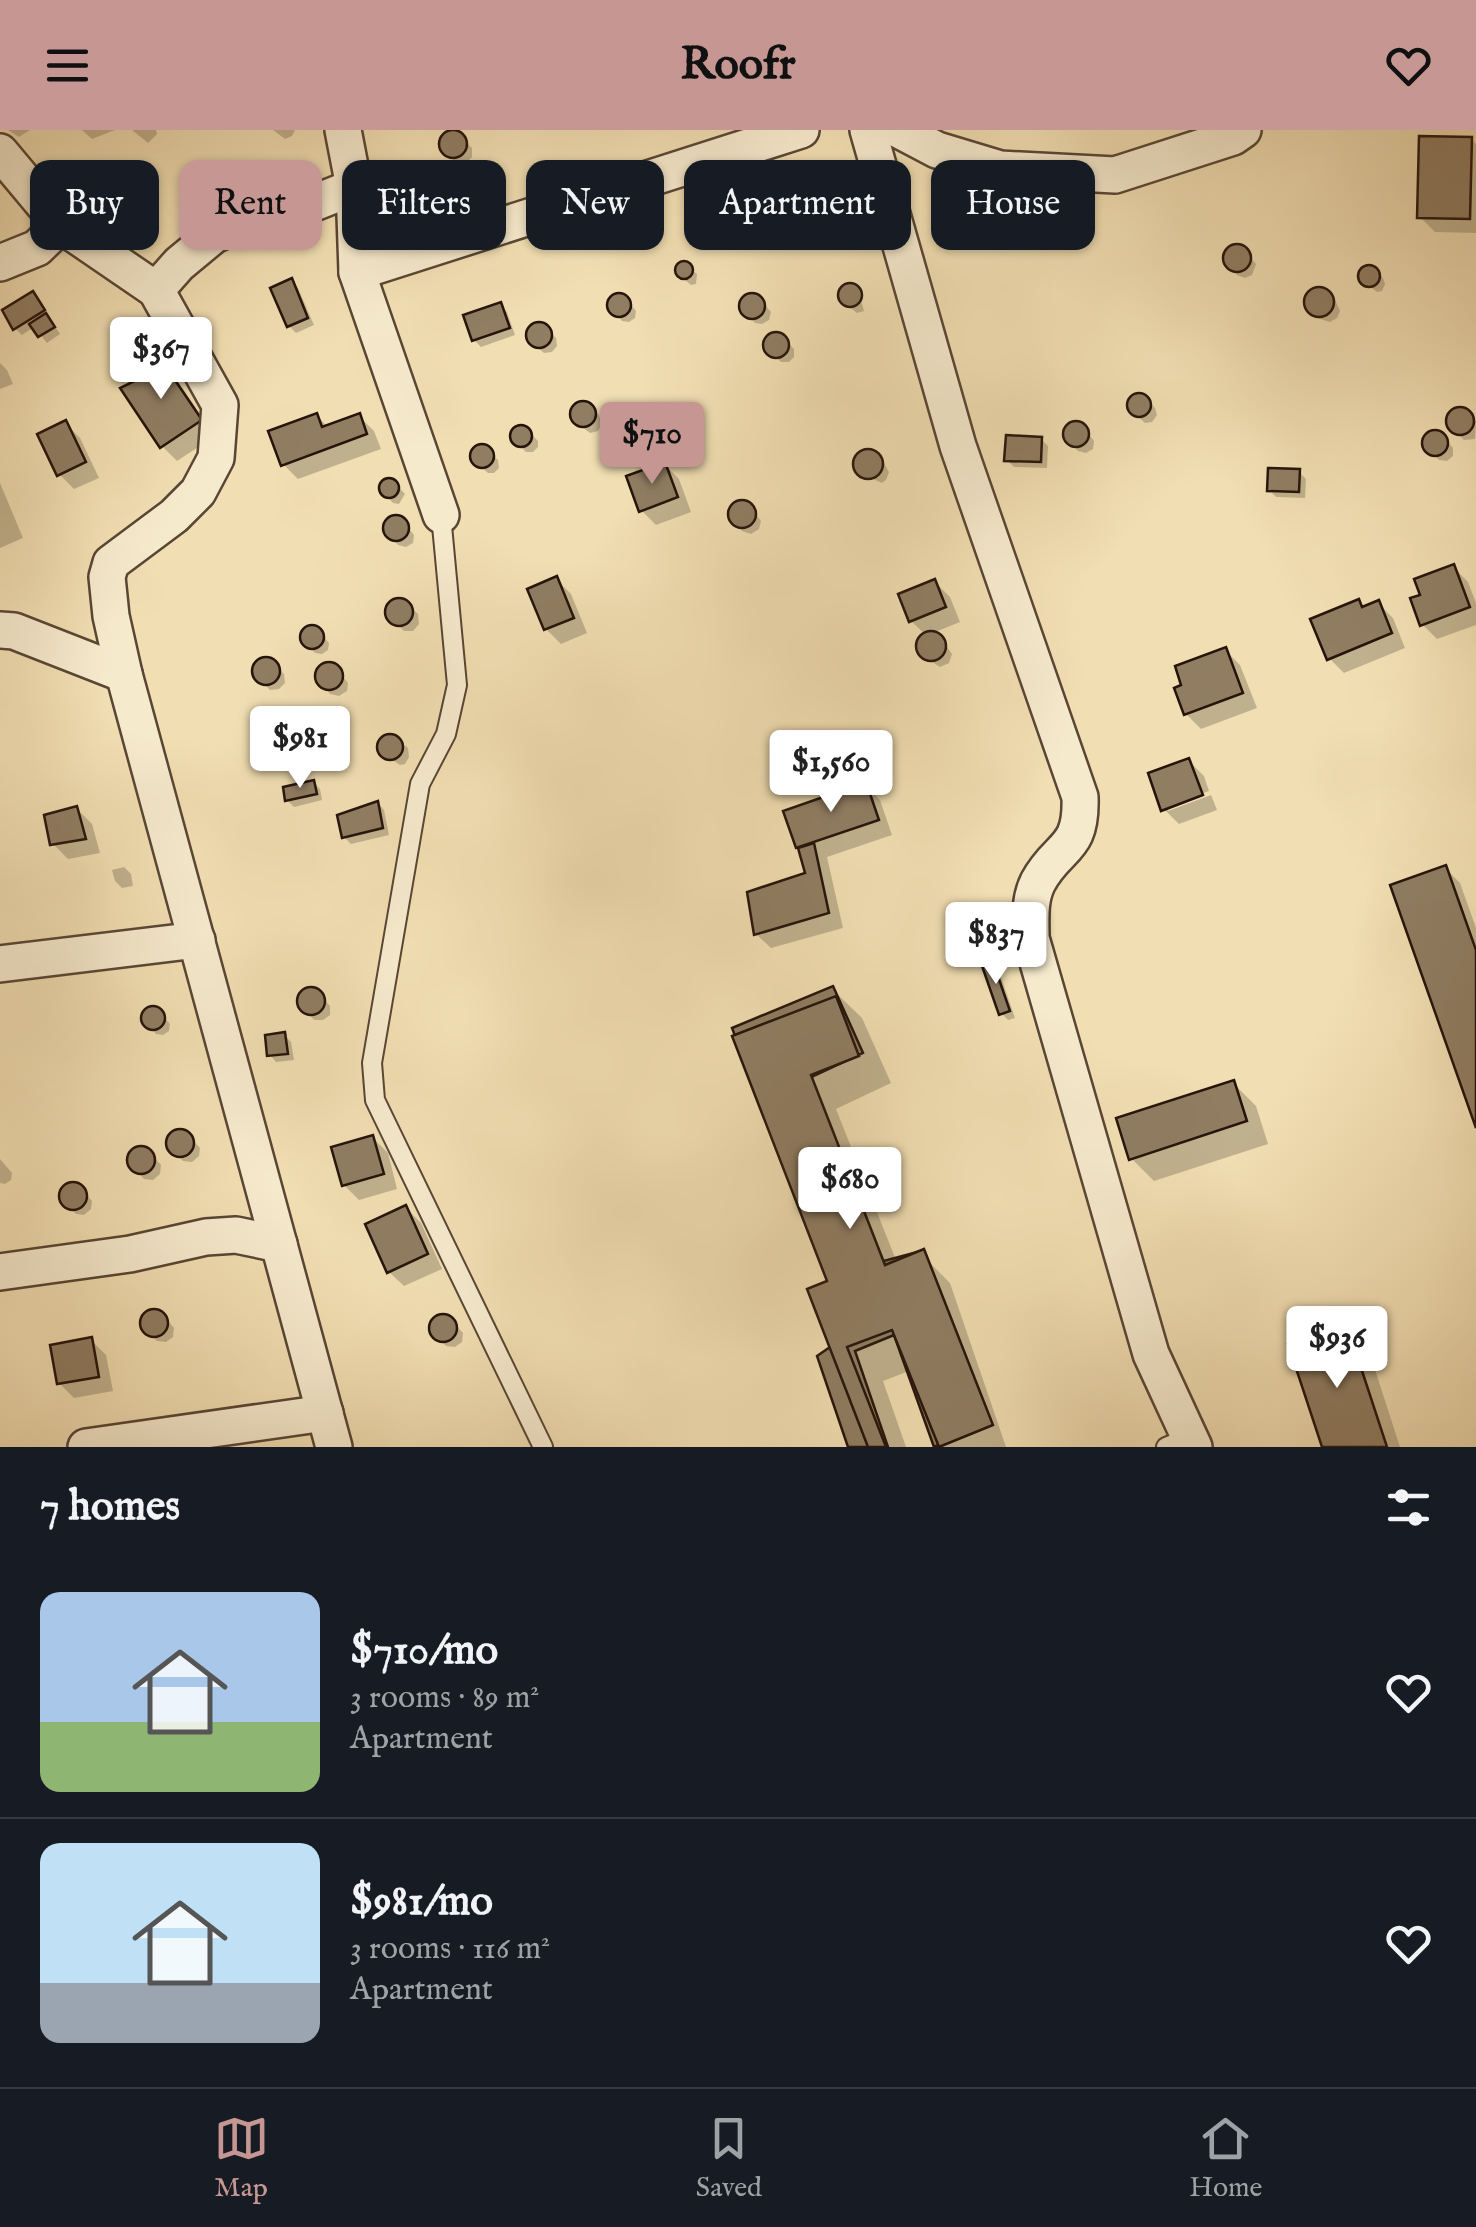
<!DOCTYPE html>
<meta charset="utf-8">
<style>
:root{--surface:#171b24;--page:#20242c;--text:#f1f3f6;--muted:#9ea1a6;--line:#363941;--accent:#c59692}
body{margin:0;font-family:"IM FELL English",serif;background:var(--page);color:var(--text);height:100vh;display:flex;flex-direction:column;font-size:38px;white-space:nowrap}
*{box-sizing:border-box;margin:0}
p{font-size:32px;color:var(--muted)}
.icon{flex:none;width:55px;height:55px;fill:none;stroke:currentColor;stroke-width:2;stroke-linecap:round;stroke-linejoin:round}
.map{position:relative;height:1317px;overflow:hidden}
.sheet{display:flex;flex-direction:column;background:var(--surface);flex:1}
.sheet>*{flex:none}
.guide{position:absolute;left:30px;top:30px;width:1418px;height:90px;display:flex;gap:20px}
.price{position:absolute;translate:-50% -85px;padding:0 22px;border-radius:10px;background:#fff;color:#222;font-size:32px;line-height:65px;filter:drop-shadow(0 2px 5px #0008)}
.price::after{content:'';position:absolute;left:50%;top:60px;width:30px;height:22px;margin-left:-15px;background:inherit;clip-path:polygon(0 0,100% 0,50% 100%)}
.price.on{background:var(--accent);color:#111}
ul{padding:0;list-style:none}
li{display:flex;align-items:center;gap:30px;height:250px;padding:0 40px}
li+li{border-top:2px solid var(--line)}
li span{display:grid;place-items:center;flex:none;width:280px;height:200px;border-radius:20px;color:#555}
li>.icon{margin-inline-start:auto}
span .icon{width:120px;height:120px;fill:#fffc;stroke-width:1}
li b{font-size:42px}
h2{display:flex;justify-content:space-between;align-items:center;height:120px;padding:0 40px;font-size:42px}
.chip{padding:0 35px;border-radius:20px;background:var(--surface);box-shadow:0 2px 8px #0004;font-size:35px;line-height:90px}
.chip.on{background:var(--accent);color:#111}
header{display:flex;justify-content:space-between;align-items:center;height:130px;padding:0 40px;background:var(--accent);color:#111;font-size:45px;font-weight:700}
.tab-bar{display:flex;justify-content:space-around;align-items:center;height:140px;border-top:2px solid var(--line);background:var(--surface);font-size:28px;color:var(--muted)}
.tab-bar a{display:grid;justify-items:center;gap:5px}
.tab-bar .on{color:var(--accent)}
.map>svg:first-child{display:block}
.shadow{fill:#0003}
.building{fill:#907d62;stroke:#26140b;stroke-width:2.5}
.lines{fill:none;stroke-linecap:round;stroke-linejoin:round}
.service-casing{stroke:#594635;stroke-width:22}
.minor-casing{stroke:#594635;stroke-width:40}
.service{stroke:#f6eacd;stroke-width:18}
.minor{stroke:#f6eacd;stroke-width:35}
</style>
<header><svg class="icon" aria-label="menu" viewBox="0 0 24 24"><path d="M4 6h16M4 12h16M4 18h16"/></svg>Roofr<svg class="icon" aria-label="heart" viewBox="0 0 24 24"><path d="M12 20l-8-8c-3-5 5-10 8-4 3-6 11-1 8 4z"/></svg></header>
<div class="map">
<svg width="1476" height="1317" viewBox="0 0 1476 1317">
<rect width="100%" height="100%" fill="#f1deb2"/>
<filter id="stains"><feTurbulence type="fractalNoise" baseFrequency=".002" numOctaves="4"/><feColorMatrix values="0 0 0 0 .2 0 0 0 0 .09 0 0 0 0 .02 0 0 0 .5 -.17"/></filter>
<radialGradient id="worn" r=".72"><stop offset=".6" stop-color="#630" stop-opacity="0"/><stop offset="1" stop-color="#630" stop-opacity=".3"/></radialGradient>
<g class="shadow">
<path d="M8,0H30L19,7Z"/>
<path d="M82,0H115L92,9Z"/>
<path d="M132,0H156L157,4L148,13Z"/>
<path d="M273,0H295L292,6L285,9Z"/>
<path d="M448,3H457L472,18V27L466,33H457L442,19V10Z"/>
<path d="M1471,9L1476,14V103L1435,102L1420,87Z"/>
<path d="M804,40L811,41L823,55L822,63L816,67L808,66L796,51L797,44Z"/>
<path d="M821,77L830,79L843,95L841,103L833,108L824,106L812,90L814,82Z"/>
<path d="M1235,116L1242,117L1256,134L1252,145L1245,148L1237,145L1225,131L1229,119Z"/>
<path d="M685,134L697,144L696,154L691,155L679,145L677,139Z"/>
<path d="M1365,139L1376,141L1383,148L1385,154L1382,161L1377,162L1362,150Z"/>
<path d="M291,151L298,158L314,195L296,203L289,196Z"/>
<path d="M852,155L858,159L864,181L857,183L842,171L840,163L844,157Z"/>
<path d="M1315,159L1328,162L1335,170L1340,181L1337,188L1330,192L1317,188L1310,181L1306,173L1308,164Z"/>
<path d="M33,164L60,204L47,213L34,197L22,205L15,198Z"/>
<path d="M617,165L625,167L636,181L635,188L629,192L622,191L610,176L611,169Z"/>
<path d="M751,166L759,168L771,182L769,190L762,194L755,193L742,178L744,170Z"/>
<path d="M500,175L507,182L515,205L481,217L474,210Z"/>
<path d="M542,194L556,208L557,216L552,222L544,223L529,210L528,201L534,195Z"/>
<path d="M772,205H780L794,219V227L789,232H781L767,219V211Z"/>
<path d="M156,225L170,240L215,306L177,331L162,316L147,248Z"/>
<path d="M0,233L7,240L13,254L0,259Z"/>
<path d="M1141,265L1155,278L1157,285L1152,292L1145,293L1131,280L1129,272L1134,266Z"/>
<path d="M584,273L599,285L602,294L598,301L590,303L574,291L572,283L576,276Z"/>
<path d="M1454,281H1466L1476,292L1475,309L1464,310L1448,294Z"/>
<path d="M317,286L329,298L359,286L374,301L381,319L298,349L283,334Z"/>
<path d="M65,293L80,308L99,348L74,359L59,344Z"/>
<path d="M1074,294L1082,296L1094,311L1093,319L1086,323L1078,321L1065,306L1067,298Z"/>
<path d="M518,298H525L538,311V317L533,322H526L513,309V302Z"/>
<path d="M1432,303H1440L1453,318V326L1447,331L1439,330L1425,316L1426,308Z"/>
<path d="M1041,309L1048,316L1047,338L1014,337L1007,330Z"/>
<path d="M478,318H485L498,330L499,338L494,343H488L474,331L473,324Z"/>
<path d="M867,322L884,333L889,342L886,350L882,353L861,344L856,335L859,327Z"/>
<path d="M664,334L679,349L691,382L656,395L641,380Z"/>
<path d="M1299,342L1306,349L1305,368L1276,367L1269,360Z"/>
<path d="M387,351H393L405,364L399,374L393,373L381,360Z"/>
<path d="M0,353L23,408L0,418Z"/>
<path d="M741,372L749,375L761,391L759,399L751,404L742,401L730,385L733,377Z"/>
<path d="M394,388L402,390L414,405L413,413L406,417L398,415L385,400L387,393Z"/>
<path d="M1453,437L1468,452L1476,473V495L1437,509L1422,494L1423,466Z"/>
<path d="M556,449L571,464L587,503L561,514L546,499Z"/>
<path d="M935,452L950,467L960,492L930,504L940,507L952,524L949,533L940,537L923,526L919,517L927,506L911,491Z"/>
<path d="M403,470L418,484L419,494L413,501H404L389,487L388,478L394,471Z"/>
<path d="M1359,472L1365,479L1378,473L1393,488L1405,518L1344,543L1329,528Z"/>
<path d="M310,497L317,499L329,513L328,520L322,524L315,523L302,509L304,502Z"/>
<path d="M1225,520L1240,535L1257,578L1201,599L1186,584Z"/>
<path d="M270,530L284,544L285,553L279,559L270,560L256,546L255,537L261,531Z"/>
<path d="M327,535L335,537L348,553L347,561L339,566L330,564L318,548L319,540Z"/>
<path d="M392,606L408,618L409,627L405,634L400,635L382,623L380,615L384,608Z"/>
<path d="M1189,631L1204,646L1209,661L1168,676V681L1211,665L1217,680L1179,694L1164,679Z"/>
<path d="M314,653L320,659L322,670L294,677L287,670Z"/>
<path d="M865,655L880,670L892,705L827,727L843,798L771,818L756,804L808,745L787,682Z"/>
<path d="M378,673L384,680L389,705L351,714L344,707Z"/>
<path d="M77,679L92,694L100,723L68,729L53,714Z"/>
<path d="M124,737L131,744L133,756L122,758L115,751L112,740Z"/>
<path d="M1445,738L1460,753L1476,798V990Z"/>
<path d="M991,832L998,838L1015,888L1008,890L1001,883Z"/>
<path d="M832,859L862,888L891,953L836,979L896,1130L920,1123L950,1153L1006,1317H937L909,1241L883,1251L906,1317H850L836,1216L832,1153L735,899Z"/>
<path d="M308,860L317,861L330,876V885L323,890H314L300,874L301,865Z"/>
<path d="M151,878L158,880L170,894L169,901L163,905L156,904L144,889L145,882Z"/>
<path d="M284,905L291,912L294,930L276,932L270,925Z"/>
<path d="M1233,953L1256,976L1268,1014L1154,1051L1131,1028Z"/>
<path d="M177,1002L186,1003L200,1018L199,1026L192,1032L183,1031L169,1016L170,1007Z"/>
<path d="M373,1008L388,1023L397,1059L359,1070L344,1055Z"/>
<path d="M138,1019L147,1020L161,1035L160,1044L153,1050L144,1049L130,1033L131,1024Z"/>
<path d="M0,1029L12,1043L11,1050L5,1054L0,1053Z"/>
<path d="M69,1054L79,1056L92,1071L91,1079L84,1085L76,1084L62,1069L63,1060Z"/>
<path d="M406,1078L421,1093L442,1139L404,1156L389,1142Z"/>
<path d="M151,1182H160L174,1198L173,1207L166,1212L157,1211L143,1196L144,1187Z"/>
<path d="M440,1187L449,1188L463,1203L462,1212L455,1217L446,1216L432,1201L433,1192Z"/>
<path d="M1346,1198L1369,1221L1400,1317H1325Z"/>
<path d="M91,1210L106,1225L113,1261L74,1268L59,1253Z"/>
</g>
<g class="building">
<circle cx="453" cy="14" r="14"/>
<path d="M1419,6L1472,7L1470,89L1417,88Z"/>
<circle cx="805" cy="49" r="12"/>
<circle cx="823" cy="88" r="14"/>
<circle cx="1237" cy="128" r="14"/>
<circle cx="684" cy="140" r="9"/>
<circle cx="1369" cy="146" r="11"/>
<path d="M292,148L308,188L287,197L270,158Z"/>
<circle cx="850" cy="165" r="12"/>
<circle cx="1319" cy="172" r="15"/>
<path d="M33,161L45,180L13,200L2,180Z"/>
<circle cx="619" cy="175" r="12"/>
<circle cx="752" cy="176" r="13"/>
<path d="M501,172L510,198L472,211L463,185Z"/>
<path d="M46,183L55,197L38,207L29,194Z"/>
<circle cx="539" cy="205" r="13"/>
<circle cx="776" cy="215" r="13"/>
<path d="M156,222L202,290L160,318L120,258L143,247L137,235Z"/>
<circle cx="1139" cy="275" r="12"/>
<circle cx="583" cy="284" r="13"/>
<circle cx="1460" cy="291" r="14"/>
<path d="M317,283L322,297L360,283L367,304L281,336L268,301Z"/>
<path d="M66,290L86,332L57,346L37,304Z"/>
<circle cx="1076" cy="304" r="13"/>
<circle cx="521" cy="306" r="11"/>
<circle cx="1435" cy="313" r="13"/>
<path d="M1006,305L1042,307L1041,332L1004,331Z"/>
<circle cx="482" cy="326" r="12"/>
<circle cx="868" cy="334" r="15"/>
<path d="M665,332L678,367L639,382L626,346Z"/>
<path d="M1268,338L1300,339L1299,362L1267,361Z"/>
<circle cx="389" cy="358" r="10"/>
<circle cx="742" cy="384" r="14"/>
<circle cx="396" cy="398" r="13"/>
<path d="M1454,434L1470,477L1420,496L1410,468L1420,465L1414,449Z"/>
<path d="M557,446L574,488L544,500L527,459Z"/>
<path d="M935,449L946,477L909,492L898,464Z"/>
<circle cx="399" cy="482" r="14"/>
<path d="M1359,469L1362,477L1379,470L1392,503L1327,530L1310,489Z"/>
<circle cx="312" cy="507" r="12"/>
<circle cx="931" cy="516" r="15"/>
<path d="M1226,517L1243,563L1184,585L1174,558L1181,555L1175,536Z"/>
<circle cx="266" cy="541" r="14"/>
<circle cx="329" cy="546" r="14"/>
<circle cx="390" cy="617" r="13"/>
<path d="M1189,628L1203,665L1161,681L1148,643Z"/>
<path d="M314,650L317,664L285,671L283,657Z"/>
<path d="M866,652L879,690L796,718L783,681Z"/>
<path d="M378,671L383,698L342,708L337,685Z"/>
<path d="M77,676L86,709L50,715L44,685Z"/>
<path d="M814,713L829,783L754,805L747,762L805,743L798,718Z"/>
<path d="M1446,735L1476,820V998L1390,755Z"/>
<path d="M992,829L1010,881L999,885L981,833Z"/>
<path d="M833,856L863,923L807,949L880,1132L921,1121L981,1297L934,1317L894,1205L855,1221L888,1317H848L817,1226L833,1215L814,1164L829,1153L732,898Z"/>
<circle cx="311" cy="871" r="14"/>
<path d="M836,866L859,926L811,945L885,1135L924,1119L993,1295L939,1317L892,1200L847,1217L886,1317H868L807,1159L827,1151L732,906Z"/>
<circle cx="153" cy="888" r="12"/>
<path d="M285,902L288,924L267,926L265,905Z"/>
<path d="M1234,950L1247,991L1129,1030L1116,988Z"/>
<circle cx="180" cy="1013" r="14"/>
<path d="M373,1005L384,1044L342,1056L331,1017Z"/>
<circle cx="141" cy="1030" r="14"/>
<circle cx="73" cy="1066" r="14"/>
<path d="M406,1075L428,1124L387,1143L365,1094Z"/>
<circle cx="154" cy="1193" r="14"/>
<circle cx="443" cy="1198" r="14"/>
<path d="M1347,1195L1387,1317H1322L1288,1214Z"/>
<path d="M92,1207L99,1247L57,1254L50,1215Z"/>
</g>
<g class="lines">
<g class="service-casing">
<g id="service">
<path d="M441,385L457,555L446,604L420,654L372,933L375,970L543,1317"/>
<path d="M1166,1317L1190,1307"/>
</g>
</g>
<g class="minor-casing">
<g id="minor">
<path d="M343,0L354,57L357,142L441,385"/>
<path d="M868,0L958,316L1080,667C1082,722 1058,714 1038,752C1029,770 1031,788 1031,808L1151,1224L1194,1317"/>
<path d="M899,0L937,20L1000,39L1115,45L1233,7L1243,0"/>
<path d="M0,22L61,95L156,160L220,275L216,328L198,362L174,386L111,433L107,447L111,486L124,544L334,1317"/>
<path d="M0,133L37,118L61,95"/>
<path d="M357,142L801,0"/>
<path d="M156,160L179,134L214,105L258,85L309,75L354,57"/>
<path d="M0,500L14,501L124,544"/>
<path d="M0,834L197,810"/>
<path d="M0,1142L130,1124L206,1107L236,1105L279,1114"/>
<path d="M86,1317L325,1283"/>
</g>
</g>
<use href="#service" class="service"/>
<use href="#minor" class="minor"/>
</g>
<rect width="100%" height="100%" filter="url(#stains)"/>
<rect width="100%" height="100%" fill="url(#worn)"/>
</svg>
<b class="price" style="left:161px;top:272px">$367</b>
<b class="price on" style="left:652px;top:357px">$710</b>
<b class="price" style="left:300px;top:661px">$981</b>
<b class="price" style="left:831px;top:685px">$1,560</b>
<b class="price" style="left:996px;top:857px">$837</b>
<b class="price" style="left:850px;top:1102px">$680</b>
<b class="price" style="left:1337px;top:1261px">$936</b>
<div class="guide">
<a class="chip">Buy</a>
<a class="chip on">Rent</a>
<a class="chip">Filters</a>
<a class="chip">New</a>
<a class="chip">Apartment</a>
<a class="chip">House</a>
</div>
</div>
<section class="sheet">
<h2>7 homes<svg class="icon" aria-label="filters" viewBox="0 0 24 24"><path d="M4 7h16M4 17h16"/><circle cx="9" cy="7" r="2"/><circle cx="15" cy="17" r="2"/></svg></h2>
<ul>
<li><span style="background:linear-gradient(#a9c7e8 65%,#8fb573 0)"><svg class="icon" aria-label="home" viewBox="0 0 24 24"><path d="M3 11l9-7 9 7M6 9v11h12V9"/></svg></span><div><b>$710/mo</b><p>3 rooms · 89 m²</p><p>Apartment</p></div><svg class="icon" aria-label="heart" viewBox="0 0 24 24"><path d="M12 20l-8-8c-3-5 5-10 8-4 3-6 11-1 8 4z"/></svg></li>
<li><span style="background:linear-gradient(#bfe0f5 70%,#9aa5b1 0)"><svg class="icon" aria-label="home" viewBox="0 0 24 24"><path d="M3 11l9-7 9 7M6 9v11h12V9"/></svg></span><div><b>$981/mo</b><p>3 rooms · 116 m²</p><p>Apartment</p></div><svg class="icon" aria-label="heart" viewBox="0 0 24 24"><path d="M12 20l-8-8c-3-5 5-10 8-4 3-6 11-1 8 4z"/></svg></li>
</ul>
</section>
<nav class="tab-bar">
<a class="on"><svg class="icon" aria-label="map" viewBox="0 0 24 24"><path d="M3 6l6-2 6 2 6-2v14l-6 2-6-2-6 2zM9 4v14M15 6v14"/></svg>Map</a>
<a><svg class="icon" aria-label="saved" viewBox="0 0 24 24"><path d="M7 4h10v16l-5-4-5 4z"/></svg>Saved</a>
<a><svg class="icon" aria-label="home" viewBox="0 0 24 24"><path d="M3 11l9-7 9 7M6 9v11h12V9"/></svg>Home</a>
</nav>
